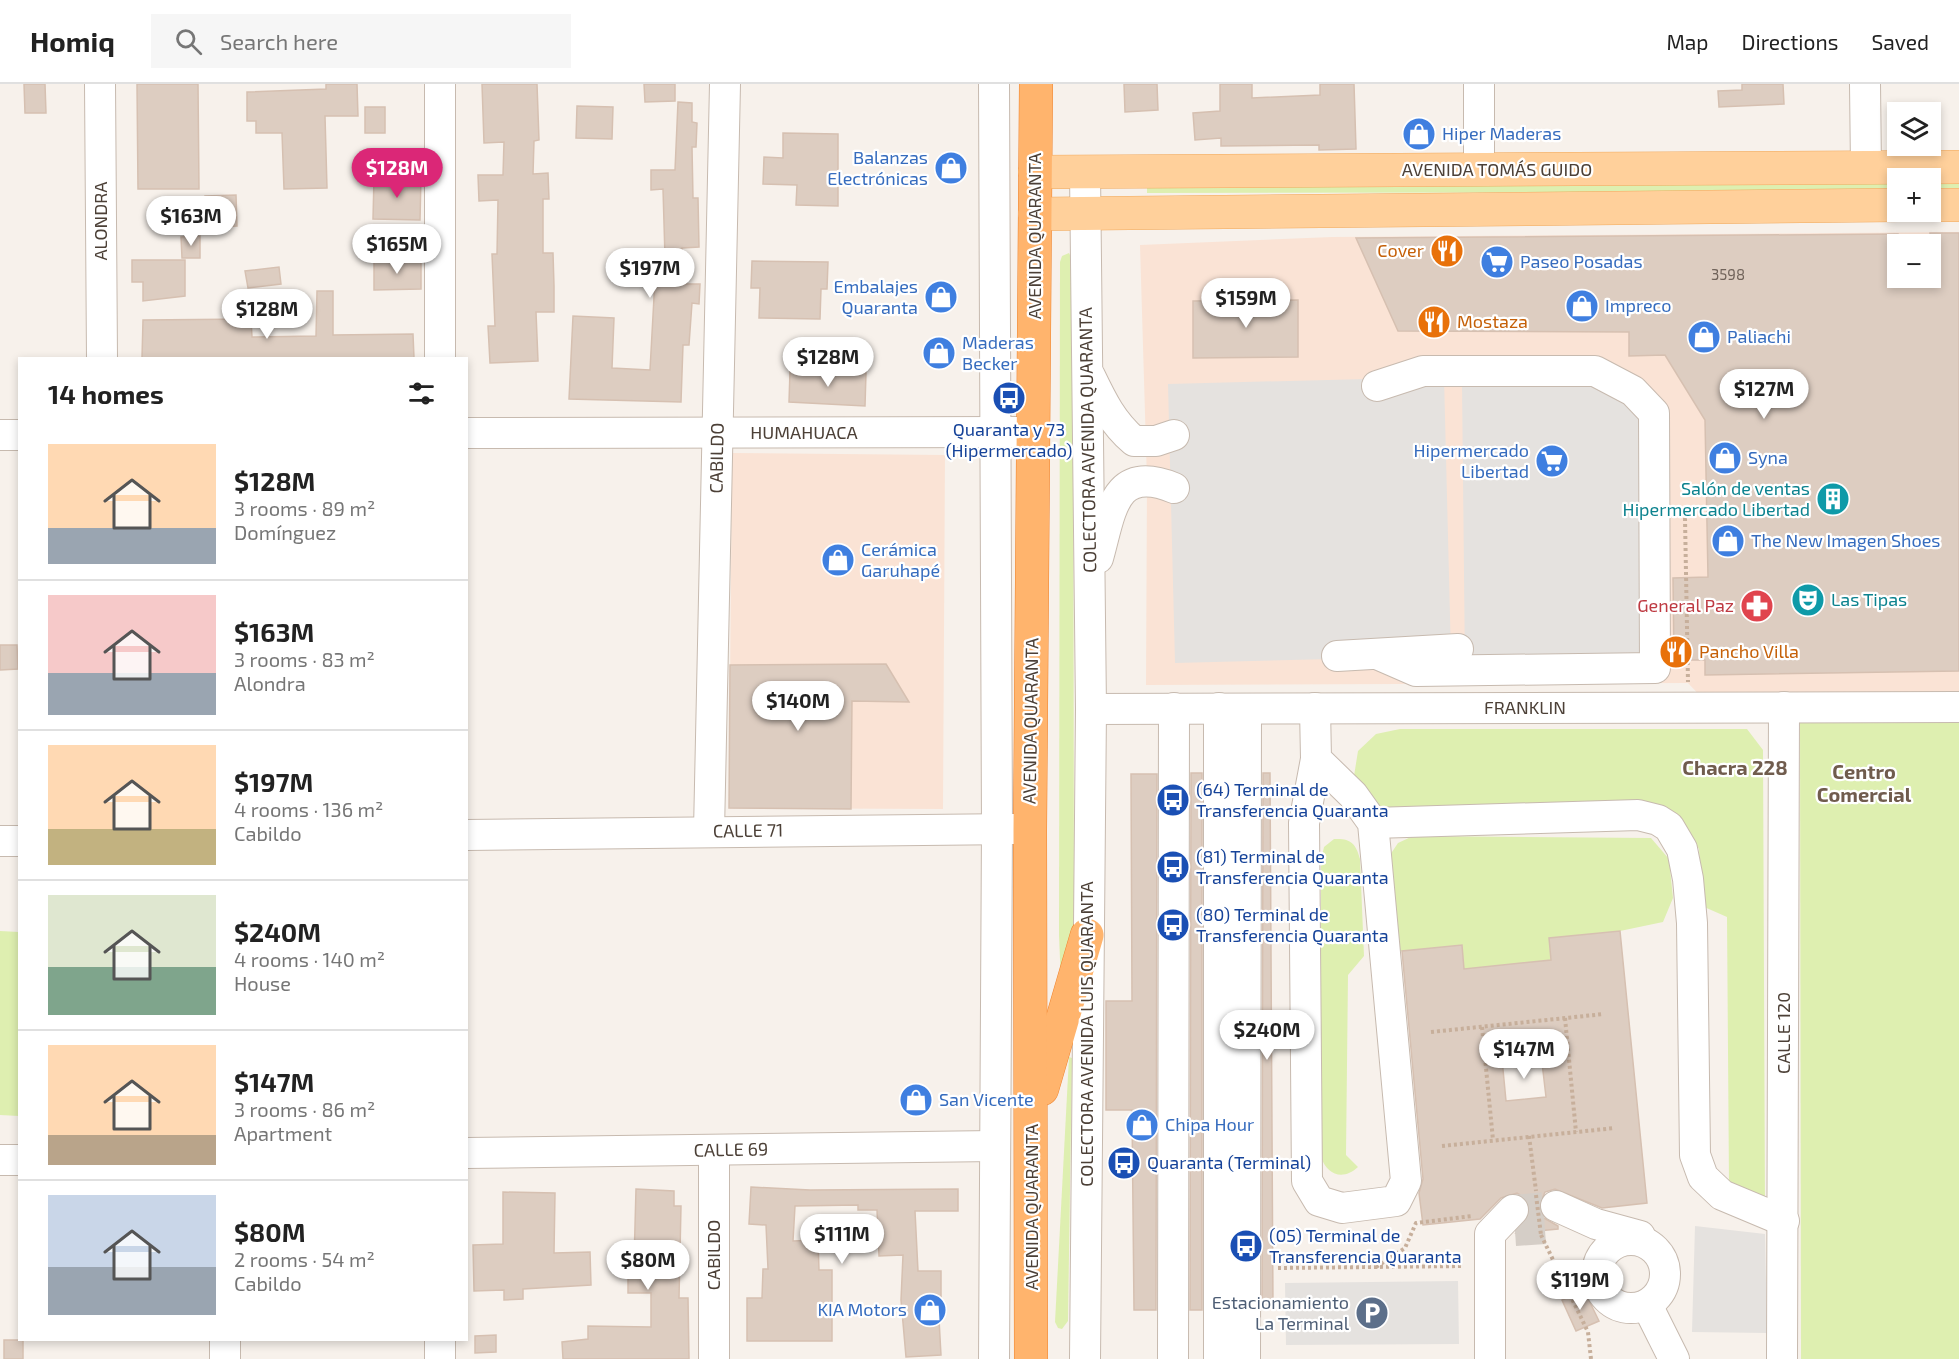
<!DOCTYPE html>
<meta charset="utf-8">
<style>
:root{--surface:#fff;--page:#f6f6f6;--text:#222;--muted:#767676;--line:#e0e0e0;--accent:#db2777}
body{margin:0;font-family:"Exo 2",sans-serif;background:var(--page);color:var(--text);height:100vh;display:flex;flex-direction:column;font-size:22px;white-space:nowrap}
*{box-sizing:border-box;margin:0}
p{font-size:20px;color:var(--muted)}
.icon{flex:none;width:33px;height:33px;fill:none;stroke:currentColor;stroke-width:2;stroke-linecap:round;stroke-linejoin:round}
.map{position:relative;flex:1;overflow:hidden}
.side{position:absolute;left:18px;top:273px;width:450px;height:984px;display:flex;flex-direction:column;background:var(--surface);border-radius:0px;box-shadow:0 3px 9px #0003}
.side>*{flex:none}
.buttons{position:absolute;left:1887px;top:18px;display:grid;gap:12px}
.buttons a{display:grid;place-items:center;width:54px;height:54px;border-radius:0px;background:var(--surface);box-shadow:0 3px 9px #0003;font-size:30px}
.price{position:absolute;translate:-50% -51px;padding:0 14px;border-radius:21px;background:#fff;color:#222;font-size:20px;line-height:39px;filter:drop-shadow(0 2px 3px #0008)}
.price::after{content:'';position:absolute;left:50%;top:36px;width:18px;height:14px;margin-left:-9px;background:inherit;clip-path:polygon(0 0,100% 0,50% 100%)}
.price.active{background:var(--accent);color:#fff}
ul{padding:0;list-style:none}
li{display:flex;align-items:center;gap:18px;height:150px;padding:0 30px}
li+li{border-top:2px solid var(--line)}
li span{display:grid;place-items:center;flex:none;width:168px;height:120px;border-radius:0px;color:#555}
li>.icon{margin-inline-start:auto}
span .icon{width:72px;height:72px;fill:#fffc;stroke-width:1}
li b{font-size:26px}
h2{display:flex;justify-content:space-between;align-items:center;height:72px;padding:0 30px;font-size:26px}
header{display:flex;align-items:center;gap:36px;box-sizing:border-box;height:84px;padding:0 30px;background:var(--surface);border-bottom:2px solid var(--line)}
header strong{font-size:28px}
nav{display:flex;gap:33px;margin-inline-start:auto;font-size:21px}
.search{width:420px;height:54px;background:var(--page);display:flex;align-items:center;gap:15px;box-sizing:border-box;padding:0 21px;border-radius:0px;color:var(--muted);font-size:22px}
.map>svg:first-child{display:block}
.commercial{fill:#fae3d5;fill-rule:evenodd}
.green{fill:#deefb0}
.parking{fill:#e5e2df}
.building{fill:#ddcdc1;stroke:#d6c0b1;stroke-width:1.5;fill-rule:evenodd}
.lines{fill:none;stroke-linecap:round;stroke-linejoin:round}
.minor-tunnel{stroke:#d5cec7;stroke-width:30;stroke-dasharray:30 15;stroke-linecap:butt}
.minor-casing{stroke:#c7baaf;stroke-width:32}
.major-casing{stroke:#f1aa5e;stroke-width:34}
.highway-casing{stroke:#ef832d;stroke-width:34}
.path{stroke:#c7af9b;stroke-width:4;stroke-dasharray:3 3;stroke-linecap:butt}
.minor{stroke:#fff;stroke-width:30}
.major{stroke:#ffd09b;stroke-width:33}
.highway{stroke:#ffb46d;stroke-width:33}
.path-bridge{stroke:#c7af9b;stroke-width:4;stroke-dasharray:3 3;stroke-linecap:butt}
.labels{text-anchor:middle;stroke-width:4.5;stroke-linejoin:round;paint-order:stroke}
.number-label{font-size:15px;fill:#70635a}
.shop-label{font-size:18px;fill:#366cbe;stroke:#fff;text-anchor:start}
.street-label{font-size:18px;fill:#4c4037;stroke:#fff}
.food-label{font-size:18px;fill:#c56008;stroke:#fff;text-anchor:start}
.transit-label{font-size:18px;fill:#164399;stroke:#fff;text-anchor:start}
.culture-label{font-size:18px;fill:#0d838f;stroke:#fff;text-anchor:end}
.health-label{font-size:18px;fill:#be3a42;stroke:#fff;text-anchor:end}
.service-label{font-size:18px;fill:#4e5e75;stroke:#fff;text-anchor:end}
.neighbourhood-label{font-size:20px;font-weight:bold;fill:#705c4d;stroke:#fff}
</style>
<header>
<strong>Homiq</strong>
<div class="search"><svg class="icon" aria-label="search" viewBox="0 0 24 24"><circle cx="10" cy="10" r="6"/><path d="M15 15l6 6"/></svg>Search here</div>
<nav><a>Map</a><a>Directions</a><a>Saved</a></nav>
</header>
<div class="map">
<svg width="1959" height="1275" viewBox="0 0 1959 1275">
<rect width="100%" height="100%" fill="#f7f1eb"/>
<g class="commercial">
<path d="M1959,148V607L1705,617L1688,599L1146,601L1147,397L1140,161L1332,153ZM1898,160H1930V194H1898Z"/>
<path d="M732,369L945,371L943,725L729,724Z"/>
</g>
<g class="green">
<path d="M1959,92V108H1931L1930,94H1898L1897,108L1147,109V93Z"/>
<path d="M1069,169L1073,177L1074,850L1062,925L1059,851L1060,178L1062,172Z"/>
<path d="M1800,635H1959V1275H1801Z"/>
<path d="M1400,645H1747L1763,666L1765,1123L1729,1100L1727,833L1702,822L1699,765L1679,734L1385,728L1364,715L1354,692L1358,667L1376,650Z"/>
<path d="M1413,752L1651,754L1669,775L1673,814L1663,838L1620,847L1549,854L1551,876L1464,885L1462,861L1395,868L1390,771L1398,759Z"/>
<path d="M1334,755C1350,754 1356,759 1360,775L1364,872L1348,891L1346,1071L1358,1083C1343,1097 1327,1091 1321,1073V776L1324,763Z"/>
<path d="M0,847L19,848V1032L0,1031Z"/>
<path d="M1069,973L1072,974L1068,1237L1062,1245L1058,1244L1055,1238Z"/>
</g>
<g class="parking">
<path d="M1444,293L1451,572L1175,579L1168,300Z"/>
<path d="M1596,297L1654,329L1655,584L1465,585L1462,298Z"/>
<path d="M1695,1142L1765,1150L1767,1249L1692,1248Z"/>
<path d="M1458,1197L1459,1260L1286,1261L1285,1199Z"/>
</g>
<g class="building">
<path d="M24,0H45L46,29H25Z"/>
<path d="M137,0H198L199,105H138Z"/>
<path d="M326,0H357L358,32H325L327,104L284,105L282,49H256V37H247V8L326,5Z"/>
<path d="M482,0H537L539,56L534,57L533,90L548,89L549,115H543V169H553L554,202V228H536L538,277L490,279L488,242H495L492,170H497L498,116L479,117L478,91H503L504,58L484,59Z"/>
<path d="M644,0H675V17L645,18Z"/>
<path d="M1124,0H1157L1158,26L1125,28Z"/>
<path d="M1220,0H1252V14L1320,11V0H1354L1356,65L1319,66V61L1221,62V54L1195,56L1193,29L1220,27Z"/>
<path d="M1742,0H1783L1784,20L1719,23L1718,7L1742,6Z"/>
<path d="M678,18L692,19V38L697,39L696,63H692L693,114H698L699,163L682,164L684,200H700L699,220L692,219L689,261H683L681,318L569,315L573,232L614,234L612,284L650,286L655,195H643L642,174L665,173L663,105L651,106V86H675Z"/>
<path d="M577,22L613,23L612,55L576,54Z"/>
<rect x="365" y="23" width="20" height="26"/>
<path d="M783,49L838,50V122L796,121L797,101L763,100L764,73L783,74Z"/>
<path d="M421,93L420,136L373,135L374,94Z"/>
<path d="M236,111L237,142L206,143L205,112Z"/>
<path d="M1930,149H1959V587L1705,591V576H1674L1673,494L1708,493L1705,336L1665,271L1629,272V248L1398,247L1356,154L1898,150V194H1930Z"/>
<path d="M200,152V174H182L181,153Z"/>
<path d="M132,176H185V212L143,217V198H132Z"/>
<path d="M374,177H421V205L374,206Z"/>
<path d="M752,177L828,178L827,205H821L820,235L759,234L760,204H751Z"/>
<path d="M279,183L281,200L248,204L245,187Z"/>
<path d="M317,207H333V251L413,250L414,274H142L143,236L251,235L252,253L316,252Z"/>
<path d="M1298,216V273L1193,274V217Z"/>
<path d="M790,287L866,289L865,322L789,318Z"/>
<path d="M0,561H17L18,585L0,586Z"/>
<path d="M886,580L909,618L852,617L851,725L729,724L730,581Z"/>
<path d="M1191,689H1202V1226H1190Z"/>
<path d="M1263,689H1270L1273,1225H1262Z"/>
<path d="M1131,690H1157L1156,1226H1134L1132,1026H1106V917H1132Z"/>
<path d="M1620,847L1647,1119L1602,1124L1555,1105L1545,1108L1539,1123L1542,1133L1558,1142V1145L1516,1149L1530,1130L1525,1114L1517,1109L1501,1114L1480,1135L1423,1141L1419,1109L1423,1095L1402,867L1462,861L1464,885L1551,876L1549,854ZM1541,970L1546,1013L1506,1017L1502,975Z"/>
<path d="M751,1103L810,1106L958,1105V1127H915L918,1187H941V1217H938L941,1271L906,1273L901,1216L903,1171L879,1172L877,1126H858V1121L795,1122L793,1157L818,1156L819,1186H832V1257H747V1214H762L763,1185H768L766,1141L749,1140Z"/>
<path d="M636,1105L674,1107V1122H681L679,1214H688L689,1275H563L562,1258L588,1255V1242L651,1243V1209H628V1179H634Z"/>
<path d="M503,1108L555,1109L554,1169L590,1168L591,1201L523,1205V1215L504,1216V1206L474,1207L473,1161L503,1160Z"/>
<path d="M1584,1206L1599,1237L1576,1247L1562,1216Z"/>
<path d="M496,1251V1268L475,1269V1252Z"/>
<rect x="4" y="1256" width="19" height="19"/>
</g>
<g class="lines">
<g class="minor-tunnel">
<path d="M1513,1126L1556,1122"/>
<path d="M1515,1147L1558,1144"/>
</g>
<g class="minor-casing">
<g id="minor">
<path d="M100,0L102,274"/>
<path d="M440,0V274"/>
<path d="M994,0L997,744L994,1275"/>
<path d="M1479,0V86"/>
<path d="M1865,0L1866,84"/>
<path d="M1085,88L1091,625L1085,1275"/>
<path d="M1090,292C1102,317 1112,338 1134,357H1156L1174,351"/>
<path d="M1377,302L1423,287H1595L1633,307L1654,329L1655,584L1416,587L1377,570"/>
<path d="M466,349L1016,348"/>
<path d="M0,351H20"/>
<path d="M1098,474C1111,429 1113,379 1174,404"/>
<path d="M1337,572L1458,565"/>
<path d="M1219,624V1275"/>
<path d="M1315,624L1316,675L1304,739L1307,1097L1319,1117L1342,1124L1396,1117L1406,1097L1373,739L1353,711L1316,675"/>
<path d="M1091,625L1959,623"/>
<path d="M1373,739L1638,731L1658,736L1669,743L1682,765L1688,795L1692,839L1695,1071L1703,1093L1722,1111L1784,1137"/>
<path d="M709,747L725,0"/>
<path d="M466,751L1015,745"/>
<path d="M0,757H20"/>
<path d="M714,1066V1275"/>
<path d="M466,1069L995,1062"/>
<path d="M0,1076H20"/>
<path d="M1556,1122L1596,1140L1640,1152"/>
<circle cx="1631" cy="1190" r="34"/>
<path d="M1647,1221L1674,1275"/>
<path d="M225,1256V1275"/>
<path d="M440,1256V1275"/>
<path d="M1173,1275L1174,624"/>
<path d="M1245,1275L1246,625"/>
<path d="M1490,1275V1150L1513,1126"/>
<path d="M1782,1275L1784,623"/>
</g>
</g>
<g class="major-casing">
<g id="major">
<path d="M1035,88L1959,83"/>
<path d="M1930,121H1959"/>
<path d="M1035,130L1898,121"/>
</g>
</g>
<g class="highway-casing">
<g id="highway">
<path d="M1042,1005L1087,851"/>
<path d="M1031,1275L1030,746L1036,0"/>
</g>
</g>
<g class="path">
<path d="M1685,434L1688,598"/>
<path d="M1565,934L1576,1048"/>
<path d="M1482,943L1493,1056"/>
<path d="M1431,948L1604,930"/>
<path d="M1529,1052L1536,1107"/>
<path d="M1442,1062L1615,1044"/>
<path d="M1541,1151L1588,1248L1591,1275"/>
<path d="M1376,1183L1405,1164L1416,1139L1472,1132"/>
<path d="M1278,1184L1464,1182"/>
</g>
<use href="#minor" class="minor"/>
<use href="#major" class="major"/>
<use href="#highway" class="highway"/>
<path class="path-bridge" d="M1536,1111L1541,1151"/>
</g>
<defs>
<g id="shop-disc" transform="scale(1.725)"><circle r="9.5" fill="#3f7fe0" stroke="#fff"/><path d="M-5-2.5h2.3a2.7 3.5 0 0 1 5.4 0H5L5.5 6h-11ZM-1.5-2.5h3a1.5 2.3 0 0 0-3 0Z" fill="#fff"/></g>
<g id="restaurant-disc" transform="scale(1.725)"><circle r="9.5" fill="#e8710a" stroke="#fff"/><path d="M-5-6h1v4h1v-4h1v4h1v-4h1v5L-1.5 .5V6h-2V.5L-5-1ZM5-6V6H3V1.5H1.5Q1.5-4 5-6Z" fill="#fff"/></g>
<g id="supermarket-disc" transform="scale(1.725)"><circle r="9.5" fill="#3f7fe0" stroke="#fff"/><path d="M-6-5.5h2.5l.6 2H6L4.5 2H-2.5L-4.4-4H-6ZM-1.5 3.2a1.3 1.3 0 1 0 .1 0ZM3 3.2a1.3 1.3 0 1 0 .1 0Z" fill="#fff"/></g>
<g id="bus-disc" transform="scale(1.725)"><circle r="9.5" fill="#1a4fb4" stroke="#fff"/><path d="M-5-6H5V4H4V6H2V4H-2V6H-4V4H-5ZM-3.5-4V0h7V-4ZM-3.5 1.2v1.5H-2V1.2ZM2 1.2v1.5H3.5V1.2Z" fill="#fff"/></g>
<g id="building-disc" transform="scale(1.725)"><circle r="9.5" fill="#0f9aa8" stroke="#fff"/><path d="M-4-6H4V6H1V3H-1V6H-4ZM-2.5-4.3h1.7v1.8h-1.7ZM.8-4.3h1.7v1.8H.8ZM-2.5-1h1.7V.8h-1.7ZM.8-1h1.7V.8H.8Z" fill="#fff"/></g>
<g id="theatre-disc" transform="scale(1.725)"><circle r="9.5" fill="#0f9aa8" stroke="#fff"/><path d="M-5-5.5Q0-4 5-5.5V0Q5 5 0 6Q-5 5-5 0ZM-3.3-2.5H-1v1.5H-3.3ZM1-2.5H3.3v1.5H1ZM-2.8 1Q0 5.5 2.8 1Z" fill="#fff"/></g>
<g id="pharmacy-disc" transform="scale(1.725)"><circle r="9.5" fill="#e0444e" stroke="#fff"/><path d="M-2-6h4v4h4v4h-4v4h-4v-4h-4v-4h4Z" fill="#fff"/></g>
<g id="parking-disc" transform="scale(1.725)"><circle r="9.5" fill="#5c6f8a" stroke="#fff"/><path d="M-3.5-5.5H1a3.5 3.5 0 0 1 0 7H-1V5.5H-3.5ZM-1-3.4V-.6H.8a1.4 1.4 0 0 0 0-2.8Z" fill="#fff"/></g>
</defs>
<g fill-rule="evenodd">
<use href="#shop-disc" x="1419" y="50"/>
<use href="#shop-disc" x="951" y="84"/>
<use href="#restaurant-disc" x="1447" y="167"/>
<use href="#supermarket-disc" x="1497" y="178"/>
<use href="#shop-disc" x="941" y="213"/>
<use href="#shop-disc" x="1582" y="222"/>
<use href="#restaurant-disc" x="1434" y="238"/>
<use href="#shop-disc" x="1704" y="253"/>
<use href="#shop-disc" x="939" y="269"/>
<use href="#bus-disc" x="1009" y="314"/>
<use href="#shop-disc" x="1725" y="374"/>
<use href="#supermarket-disc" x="1552" y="377"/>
<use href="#building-disc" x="1833" y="415"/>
<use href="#shop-disc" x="1728" y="457"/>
<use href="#shop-disc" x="838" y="476"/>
<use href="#theatre-disc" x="1808" y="516"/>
<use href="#pharmacy-disc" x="1757" y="522"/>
<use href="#restaurant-disc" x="1676" y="568"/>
<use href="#bus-disc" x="1173" y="716"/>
<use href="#bus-disc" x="1173" y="783"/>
<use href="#bus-disc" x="1173" y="841"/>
<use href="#shop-disc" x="916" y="1016"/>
<use href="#shop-disc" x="1142" y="1041"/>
<use href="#bus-disc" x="1124" y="1079"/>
<use href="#bus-disc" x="1246" y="1162"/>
<use href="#shop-disc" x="930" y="1226"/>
<use href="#parking-disc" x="1372" y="1229"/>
</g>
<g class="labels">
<g class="number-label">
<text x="1728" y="196">3598</text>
</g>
<g class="shop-label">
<text x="1442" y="56">Hiper Maderas</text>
<text x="928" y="80" text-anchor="end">Balanzas<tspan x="928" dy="21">Electrónicas</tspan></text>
<text x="1520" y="184">Paseo Posadas</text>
<text x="918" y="209" text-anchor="end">Embalajes<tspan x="918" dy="21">Quaranta</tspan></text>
<text x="1605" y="228">Impreco</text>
<text x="1727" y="259">Paliachi</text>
<text x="962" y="265">Maderas<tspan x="962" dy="21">Becker</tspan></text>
<text x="1529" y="373" text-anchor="end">Hipermercado<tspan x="1529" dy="21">Libertad</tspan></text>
<text x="1748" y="380">Syna</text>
<text x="1751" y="463">The New Imagen Shoes</text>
<text x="861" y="472">Cerámica<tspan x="861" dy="21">Garuhapé</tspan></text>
<text x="939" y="1022">San Vicente</text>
<text x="1165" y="1047">Chipa Hour</text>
<text x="907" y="1232" text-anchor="end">KIA Motors</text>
</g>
<g class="street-label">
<text x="1497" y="92">AVENIDA TOMÁS GUIDO</text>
<text transform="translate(101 137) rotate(-90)" y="6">ALONDRA</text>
<text transform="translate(1035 152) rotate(-90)" y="6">AVENIDA QUARANTA</text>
<text x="804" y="355">HUMAHUACA</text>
<text transform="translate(1088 356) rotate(-91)" y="6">COLECTORA AVENIDA QUARANTA</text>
<text transform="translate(717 374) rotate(-89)" y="6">CABILDO</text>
<text x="1525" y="630">FRANKLIN</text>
<text transform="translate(1031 637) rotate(-89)" y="6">AVENIDA QUARANTA</text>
<text transform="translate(748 747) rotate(-1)" y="6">CALLE 71</text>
<text transform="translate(1784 949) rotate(-90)" y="6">CALLE 120</text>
<text transform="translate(1087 950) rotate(-90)" y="6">COLECTORA AVENIDA LUIS QUARANTA</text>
<text transform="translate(731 1066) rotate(-1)" y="6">CALLE 69</text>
<text transform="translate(1032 1123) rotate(-90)" y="6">AVENIDA QUARANTA</text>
<text transform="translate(714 1171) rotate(-90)" y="6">CABILDO</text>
</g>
<g class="food-label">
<text x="1424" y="173" text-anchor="end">Cover</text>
<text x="1457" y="244">Mostaza</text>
<text x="1699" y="574">Pancho Villa</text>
</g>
<g class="transit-label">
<text x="1009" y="352" text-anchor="middle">Quaranta y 73<tspan x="1009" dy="21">(Hipermercado)</tspan></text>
<text x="1196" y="712">(64) Terminal de<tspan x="1196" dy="21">Transferencia Quaranta</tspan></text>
<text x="1196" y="779">(81) Terminal de<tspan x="1196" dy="21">Transferencia Quaranta</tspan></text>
<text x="1196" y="837">(80) Terminal de<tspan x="1196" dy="21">Transferencia Quaranta</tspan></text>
<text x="1147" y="1085">Quaranta (Terminal)</text>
<text x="1269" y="1158">(05) Terminal de<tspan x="1269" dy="21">Transferencia Quaranta</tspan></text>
</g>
<g class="culture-label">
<text x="1810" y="411">Salón de ventas<tspan x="1810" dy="21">Hipermercado Libertad</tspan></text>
<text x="1831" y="522" text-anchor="start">Las Tipas</text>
</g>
<g class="health-label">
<text x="1734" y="528">General Paz</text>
</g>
<g class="service-label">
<text x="1349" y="1225">Estacionamiento<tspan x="1349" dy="21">La Terminal</tspan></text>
</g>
<g class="neighbourhood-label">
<text x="1735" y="691">Chacra 228</text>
<text x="1864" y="695">Centro<tspan x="1864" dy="23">Comercial</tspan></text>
</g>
</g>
</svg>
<div class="buttons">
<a><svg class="icon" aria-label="layers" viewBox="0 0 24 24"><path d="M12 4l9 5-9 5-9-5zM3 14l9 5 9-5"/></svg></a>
<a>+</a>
<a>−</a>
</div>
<b class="price active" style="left:397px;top:115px">$128M</b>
<b class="price" style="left:191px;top:163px">$163M</b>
<b class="price" style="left:397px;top:191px">$165M</b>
<b class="price" style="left:650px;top:215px">$197M</b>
<b class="price" style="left:1246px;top:245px">$159M</b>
<b class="price" style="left:267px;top:256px">$128M</b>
<b class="price" style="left:828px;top:304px">$128M</b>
<b class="price" style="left:1764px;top:336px">$127M</b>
<b class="price" style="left:798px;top:648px">$140M</b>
<b class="price" style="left:1267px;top:977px">$240M</b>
<b class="price" style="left:1524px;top:996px">$147M</b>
<b class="price" style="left:842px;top:1181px">$111M</b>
<b class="price" style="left:648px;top:1207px">$80M</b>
<b class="price" style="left:1580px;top:1227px">$119M</b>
<section class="side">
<h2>14 homes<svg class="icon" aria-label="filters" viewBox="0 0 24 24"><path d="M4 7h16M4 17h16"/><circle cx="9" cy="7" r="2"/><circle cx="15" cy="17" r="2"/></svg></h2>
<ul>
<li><span style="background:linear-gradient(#ffd9b3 70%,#9aa5b1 0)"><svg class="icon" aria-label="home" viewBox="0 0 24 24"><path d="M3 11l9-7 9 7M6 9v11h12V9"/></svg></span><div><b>$128M</b><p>3 rooms · 89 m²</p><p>Domínguez</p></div></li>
<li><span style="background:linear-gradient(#f6c9c9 65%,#9aa5b1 0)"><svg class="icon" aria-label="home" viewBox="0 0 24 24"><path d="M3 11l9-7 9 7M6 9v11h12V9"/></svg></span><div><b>$163M</b><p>3 rooms · 83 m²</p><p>Alondra</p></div></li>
<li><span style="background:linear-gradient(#ffd9b3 70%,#c2b280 0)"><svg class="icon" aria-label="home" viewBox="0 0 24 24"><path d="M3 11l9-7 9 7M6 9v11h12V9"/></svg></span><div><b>$197M</b><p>4 rooms · 136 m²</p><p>Cabildo</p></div></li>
<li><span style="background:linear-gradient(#dfe7d0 60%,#7fa58c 0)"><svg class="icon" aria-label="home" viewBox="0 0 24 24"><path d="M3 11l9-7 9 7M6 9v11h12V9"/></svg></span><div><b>$240M</b><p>4 rooms · 140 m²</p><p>House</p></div></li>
<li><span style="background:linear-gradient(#ffd9b3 75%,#b9a48a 0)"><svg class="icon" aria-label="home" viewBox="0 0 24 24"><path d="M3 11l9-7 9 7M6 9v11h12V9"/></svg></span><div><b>$147M</b><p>3 rooms · 86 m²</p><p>Apartment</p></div></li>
<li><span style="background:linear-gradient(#c9d6e8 60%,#9aa5b1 0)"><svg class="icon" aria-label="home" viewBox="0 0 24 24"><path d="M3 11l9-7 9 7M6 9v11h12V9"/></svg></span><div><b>$80M</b><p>2 rooms · 54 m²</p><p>Cabildo</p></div></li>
</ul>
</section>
</div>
